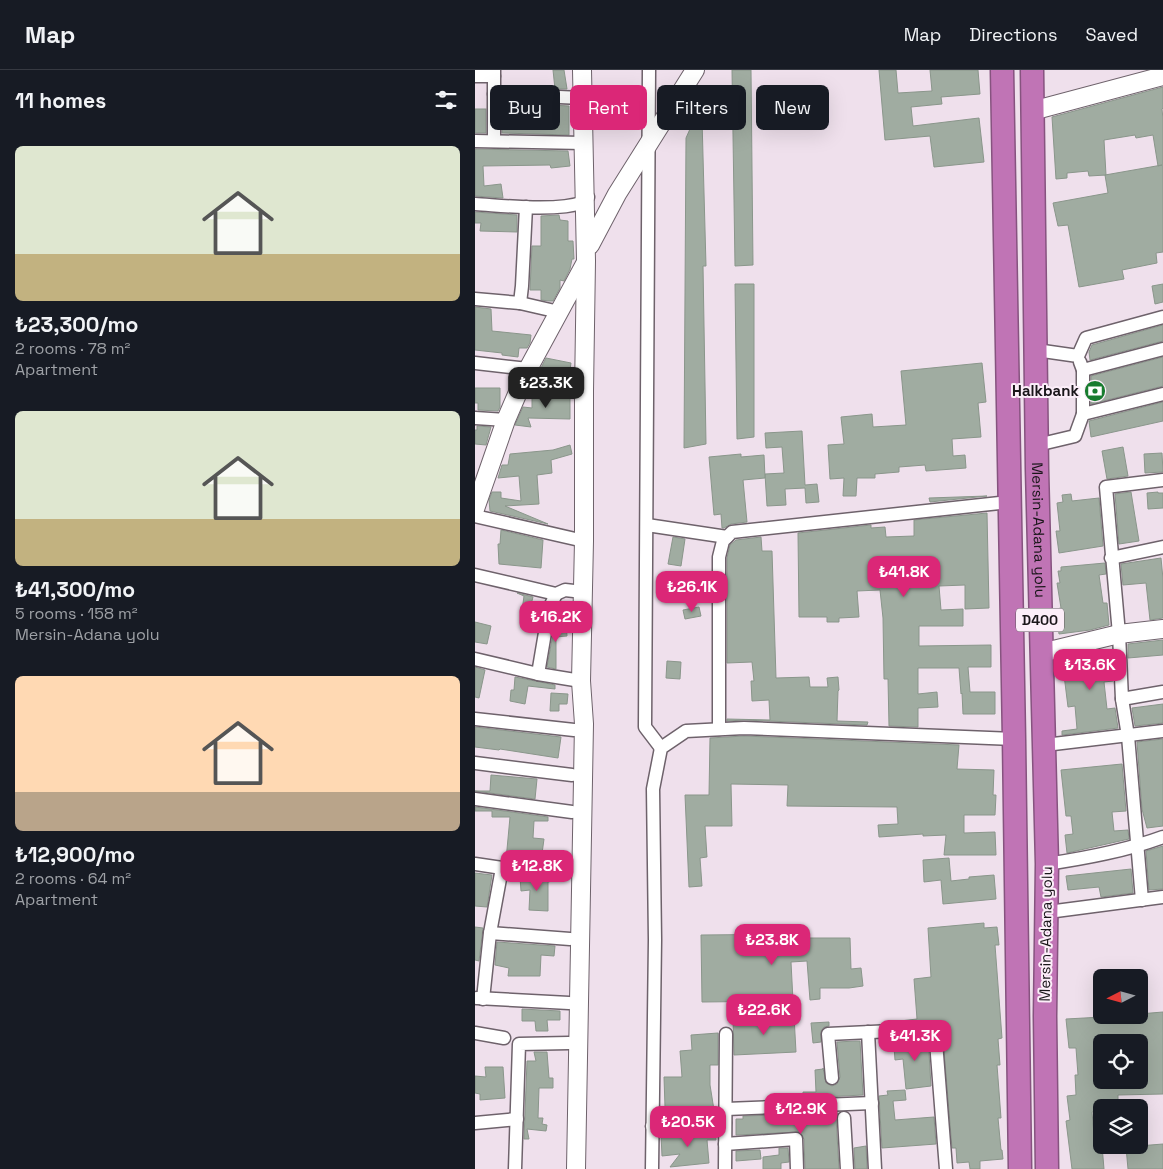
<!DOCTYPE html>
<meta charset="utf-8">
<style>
:root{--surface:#171b24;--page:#20242c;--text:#f1f3f6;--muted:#9ea1a6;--line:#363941;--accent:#db2777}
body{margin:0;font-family:"Space Grotesk",sans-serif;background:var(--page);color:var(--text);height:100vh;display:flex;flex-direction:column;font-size:19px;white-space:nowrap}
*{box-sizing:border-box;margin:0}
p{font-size:16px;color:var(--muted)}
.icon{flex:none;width:28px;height:28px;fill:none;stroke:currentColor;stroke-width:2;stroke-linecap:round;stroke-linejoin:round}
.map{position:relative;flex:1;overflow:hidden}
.drawer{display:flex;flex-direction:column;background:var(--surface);width:475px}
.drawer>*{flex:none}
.top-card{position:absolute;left:15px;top:15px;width:475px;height:45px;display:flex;gap:10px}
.needle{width:32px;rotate:264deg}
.fabs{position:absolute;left:618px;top:899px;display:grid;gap:10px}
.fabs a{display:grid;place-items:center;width:55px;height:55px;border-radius:8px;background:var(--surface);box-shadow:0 5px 20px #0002;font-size:25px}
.price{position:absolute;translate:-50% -42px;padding:0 11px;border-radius:10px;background:var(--accent);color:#fff;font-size:16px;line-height:32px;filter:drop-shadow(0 1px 2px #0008)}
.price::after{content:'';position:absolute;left:50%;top:30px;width:15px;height:11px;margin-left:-8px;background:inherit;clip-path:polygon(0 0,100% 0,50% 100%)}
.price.on{background:#222;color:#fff}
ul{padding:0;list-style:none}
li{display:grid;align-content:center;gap:10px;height:265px;padding:0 15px}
li span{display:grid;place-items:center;height:155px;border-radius:8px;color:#555}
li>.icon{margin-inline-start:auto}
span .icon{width:90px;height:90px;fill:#fffc;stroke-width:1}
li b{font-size:21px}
h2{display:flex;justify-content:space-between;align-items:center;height:60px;padding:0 15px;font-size:21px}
.tag{padding:0 18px;border-radius:8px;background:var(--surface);box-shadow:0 5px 20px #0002;font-size:18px;line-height:45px}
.tag.on{background:var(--accent);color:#fff}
header{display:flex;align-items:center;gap:30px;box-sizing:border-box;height:70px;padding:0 25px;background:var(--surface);border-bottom:1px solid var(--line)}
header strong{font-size:24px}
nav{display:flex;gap:28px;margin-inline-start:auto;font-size:18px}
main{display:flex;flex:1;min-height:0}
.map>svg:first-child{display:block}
.building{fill:#a0aca1;stroke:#8a968b;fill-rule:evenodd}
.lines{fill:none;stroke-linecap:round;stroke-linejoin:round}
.street-casing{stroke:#6e626b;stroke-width:15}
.secondary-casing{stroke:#6e626b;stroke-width:20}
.highway-casing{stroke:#86537f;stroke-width:25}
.street{stroke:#fff;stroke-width:12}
.secondary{stroke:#fff;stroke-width:18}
.highway{stroke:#c074b5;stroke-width:22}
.labels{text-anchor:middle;stroke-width:4;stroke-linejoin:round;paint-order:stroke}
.shield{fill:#fceef9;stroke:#5e575d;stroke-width:1}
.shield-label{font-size:14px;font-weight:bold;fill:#1a161a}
.poi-label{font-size:15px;font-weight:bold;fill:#1a161a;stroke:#fceef9;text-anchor:end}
.street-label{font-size:15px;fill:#1a161a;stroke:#fceef9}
</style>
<header>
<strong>Map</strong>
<nav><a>Map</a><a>Directions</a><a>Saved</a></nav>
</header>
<main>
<section class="drawer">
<h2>11 homes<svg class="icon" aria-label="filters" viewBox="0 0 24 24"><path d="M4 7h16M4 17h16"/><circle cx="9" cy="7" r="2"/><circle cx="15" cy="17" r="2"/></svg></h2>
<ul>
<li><span style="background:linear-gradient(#dfe7d0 70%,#c2b280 0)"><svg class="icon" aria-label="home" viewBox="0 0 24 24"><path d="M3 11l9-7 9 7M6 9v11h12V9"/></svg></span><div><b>₺23,300/mo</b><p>2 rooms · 78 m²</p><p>Apartment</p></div></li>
<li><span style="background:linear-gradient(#dfe7d0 70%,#c2b280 0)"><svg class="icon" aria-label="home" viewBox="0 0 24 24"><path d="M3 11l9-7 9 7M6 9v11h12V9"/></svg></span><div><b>₺41,300/mo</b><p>5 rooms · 158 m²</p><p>Mersin-Adana yolu</p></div></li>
<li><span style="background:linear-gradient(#ffd9b3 75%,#b9a48a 0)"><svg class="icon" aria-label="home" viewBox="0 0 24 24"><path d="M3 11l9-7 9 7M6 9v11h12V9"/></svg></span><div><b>₺12,900/mo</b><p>2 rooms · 64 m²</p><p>Apartment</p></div></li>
</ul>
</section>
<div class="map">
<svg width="688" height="1099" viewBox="0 0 688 1099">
<rect width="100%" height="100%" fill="#efe0ec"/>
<g class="building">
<path d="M78,0H89L92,19H80Z"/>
<path d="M257,0H276L278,195L260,196Z"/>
<path d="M404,0H421L423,23L457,21L455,0H503L505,24L466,27L467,34L436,37L438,56L504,48L509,92L459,97L455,66L410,70Z"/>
<path d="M688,17V38L687,39L688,49V182L681,183L682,193L647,200L649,209L604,217L593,155L583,156L578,133L633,123L630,105L687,95L683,96L678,65L661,68L660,65L629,70L631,105L614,106L613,101L592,103V108L581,109L577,47Z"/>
<path d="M56,34L94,36V65L27,63V43L37,44L36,59L56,57Z"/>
<rect x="0" y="39" width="11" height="24"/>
<path d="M227,49L231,196H228L231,374L209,378L211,68L219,50Z"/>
<path d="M0,79L93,81L95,96L76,98L75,95L8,96L9,116L26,114L28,128L0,126Z"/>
<path d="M0,142L42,145V162L5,161L6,153H0Z"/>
<path d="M84,145L85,150L93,151V171H98L99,189H97L95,199L89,211L85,210V218L78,231H74L66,230V220H55L57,176H66V146Z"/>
<path d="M260,214H279V367L262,369Z"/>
<path d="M688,214V232L680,234L677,216Z"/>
<path d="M0,237L16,239L17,261L56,265L55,273L52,278H44L43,287L27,285V283L0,280Z"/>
<path d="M688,255V271L615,290L614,282L617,275Z"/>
<path d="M688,287V316L616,334V306Z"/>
<path d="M71,288L96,293L94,306L85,304L84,312L61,308Z"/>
<path d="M507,293L511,332L503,333L506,367L477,369L478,386L490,385L491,398L451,401L450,395L424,397V402L400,404V408H382L381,426H368L369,408L355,409L353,375L369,374L366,347L397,344L398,357L431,355L426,301Z"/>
<path d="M0,318H25V337L23,341L3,340V333H0Z"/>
<path d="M57,324L95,325V349L53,348L56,357L40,355L48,337L57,338Z"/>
<path d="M688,332V351L616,367L614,351Z"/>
<path d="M2,356L16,357L11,375L0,374V360H2Z"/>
<path d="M327,361L330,415L342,414L344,432L331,433L330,418L310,419L311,435L292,436L290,404L309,403L307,377L291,378L290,363Z"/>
<path d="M95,375L97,384L76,390L77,403L62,405L64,434L30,436L73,454L15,441L14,430L17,422H26V428L46,431L44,406L23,408L27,395H33L35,384L78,380Z"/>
<path d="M648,377L653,406L632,409L627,381Z"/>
<path d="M687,383L688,402L670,403L669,384Z"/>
<path d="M266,384V387L289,385L290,408L268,410L272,452L256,454L249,458H247L246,444L239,445L234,387Z"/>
<path d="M656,422L664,471L644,474L640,424Z"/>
<path d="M683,422V423H688V438L673,439L672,423Z"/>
<path d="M596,424L597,431L624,428L628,476L584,483L581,461H585L582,433L588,432L587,425Z"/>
<path d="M512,426L455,432L454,428Z"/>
<path d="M512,443L514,538L490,539V515L464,516L466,540L488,539V556H444V576L516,575V597H493L495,622H520V644H488L487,623L486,624L484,598H443V624L462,622L463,637L443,638V657L414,656L413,609H409L408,548L405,520L382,521L384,547L364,548V552H352V547H324L323,463L396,455V458L410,457L411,467L439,466V450Z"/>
<path d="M26,460L68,470L66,498L24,494L23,474H25Z"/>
<path d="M198,467L210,469L206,496L193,494Z"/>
<path d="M286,467L287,481H297L301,608L334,607L335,617H353L352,608L363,607L364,620L363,621L362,651L393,652L392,655L269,650L252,651V649L295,650L294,630L277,631L276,611H279L277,592L252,593V488L255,475L261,470Z"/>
<path d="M686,488L688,509V548L675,550L671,513L648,515L646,494Z"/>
<path d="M630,493L631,504L624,505L628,533H632L634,555L615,560L584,564L581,539L586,538L582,513H585L583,501H586V497Z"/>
<path d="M42,523L58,527L52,550L46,548L49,526Z"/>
<path d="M224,537L226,546L210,549L208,540Z"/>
<path d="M0,552L16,556L12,574L0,572Z"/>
<path d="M91,552L92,566L81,567V599L72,597L80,553Z"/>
<path d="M688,570V585L653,588V574Z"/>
<path d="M637,580L638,611L629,612L632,639L640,638L643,658L587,665V661L602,659L600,636L593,637L587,589L610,583Z"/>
<path d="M192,591L206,592L205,609L191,608Z"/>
<path d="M0,597L10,600L4,628L0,627Z"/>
<path d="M40,607L80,615V619L53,616L50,634L35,631L36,620H39Z"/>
<path d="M76,623L93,624L92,634H84V641H75Z"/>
<path d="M688,634V653L660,656L657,638Z"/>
<path d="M0,657L86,667L83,688L25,679L24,680L0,677Z"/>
<path d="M269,666L484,675L482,699L519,700L518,725H521L520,745H489V763L520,762L521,785H469L471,765L448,766V764L404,767L403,755L423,754L422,737L312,736L313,715L256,714L257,756H230L232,787L225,788L227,816L214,817L210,725H234L235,668Z"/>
<path d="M688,669V756L672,758L667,739L662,672Z"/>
<path d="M647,694L651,741L637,742L639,761L653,760L654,769L592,783L590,765L598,764L596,746H591L586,700Z"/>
<path d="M16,705L62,709L60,729L0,721H15Z"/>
<path d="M0,737L73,747V751H59L58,768L69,769L66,791L31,790L35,747H17V741H0Z"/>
<path d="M688,776V819L674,820L671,781Z"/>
<path d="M474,788L476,811L494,809V807L519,805L521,829L468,834L466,810L449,812L448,790Z"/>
<path d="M656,799L658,823L626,827L624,817L593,820L591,806Z"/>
<path d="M0,803L17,805L12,837L0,836Z"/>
<path d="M45,807L77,808V811L73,812V841L54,840L55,820L46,821Z"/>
<path d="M509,853V858L522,857L524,875H520L527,968L523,969L525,995H522L526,1048H523L526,1080H527L528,1089L505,1091V1099H495L494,1092L482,1093L481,1078H477L467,955L460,951L425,953V951L442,949L439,909L456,907L453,858Z"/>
<path d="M0,857L8,858L4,891L0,890Z"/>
<path d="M332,864V868H375L376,899L386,898L388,916L374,918H345V929L335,930L332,891L316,892L318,931L227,932L226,865Z"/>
<path d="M22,872L80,876L79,886L66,885L65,906H33L34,898L20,895Z"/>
<path d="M47,939L85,941V950H72L73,961H61L60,951H47Z"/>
<path d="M688,942V1024L643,1025V1033L624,1034L625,1041L617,1042L619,1065L626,1064L629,1099H597L591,1051L595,1050L592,1026L601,1025L600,1005H603L601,978H594L591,949L664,945V944ZM626,972H664V1010H626Z"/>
<path d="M319,946L321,982L259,985L258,949Z"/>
<path d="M354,952V956L349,957L346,961V972L338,973L336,953Z"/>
<path d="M243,963V995H235V1015L239,1040L242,1039V1045L187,1047L186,1037H190L189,1007H207L205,981L217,980L216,965Z"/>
<path d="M453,967L456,1016L431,1019L428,989L420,990L419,977H427L426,969Z"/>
<path d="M381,971H385L388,1025L328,1028V1022H341L340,1000L348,999V998L351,1013L357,1016L362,1014L365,1007L362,972Z"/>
<path d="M59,982H72L74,1008H78V1018H64L63,1048H68L67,1054L72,1055L71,1061L52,1059L54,1069H49L52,991H61Z"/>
<path d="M10,997H28L30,1028L5,1030V1024L0,1023V1006L11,1007Z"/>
<path d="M430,1020L431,1030L418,1031L420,1050L459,1047L461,1074L407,1078L404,1026L413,1025L412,1021Z"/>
<path d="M363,1043L361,1048L364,1099H330L329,1069L324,1062L261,1065V1049H268V1046L306,1045V1049L329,1047V1044Z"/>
<path d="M240,1062L241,1070H232L234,1093L195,1097L205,1084L187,1086L186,1065Z"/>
<path d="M688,1074V1099H653L651,1077Z"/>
<path d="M391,1076L392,1099H380L379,1078Z"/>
<path d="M304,1078H313L314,1092L306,1093V1099H288V1087L304,1085Z"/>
<path d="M285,1080L286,1089L261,1091V1081Z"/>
</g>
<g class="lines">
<g class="street-casing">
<g id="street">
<path d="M174,0L170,657L186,678"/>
<path d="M0,6H19"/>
<path d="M19,24L107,28"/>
<path d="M0,71L108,73"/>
<path d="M19,71V0"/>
<path d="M0,134C32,136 80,142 110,132L113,127"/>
<path d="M0,229L45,233L84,242"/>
<path d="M45,233L47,216L51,137"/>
<path d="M561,280L603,286L611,268L688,247"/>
<path d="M605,292L608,300V344"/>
<path d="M0,293L53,299"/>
<path d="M608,300L688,279"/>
<path d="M0,348L31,350"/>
<path d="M562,375L600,366L608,344L688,324"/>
<path d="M688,410L631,417L644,564L647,629L688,622"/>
<path d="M0,446L109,471"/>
<path d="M172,455L252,467"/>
<path d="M636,488L688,477"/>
<path d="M0,505L81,524L90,520L108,522"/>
<path d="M0,589L63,604L106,611"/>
<path d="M63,604L74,539L81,524"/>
<path d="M647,629L653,666L667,830"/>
<path d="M0,649L99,660"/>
<path d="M244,659V487L248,471L257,462L534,432"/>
<path d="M570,675L688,661"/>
<path d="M0,693L97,705"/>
<path d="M0,729L97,742"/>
<path d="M0,794L27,798L96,800"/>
<path d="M572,794C612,788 650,781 688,767"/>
<path d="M573,842L688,827"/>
<path d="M15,863L95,869"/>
<path d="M2,928L94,933"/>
<path d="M8,929L15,863L27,798"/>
<path d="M393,962L400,1099"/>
<path d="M0,963L29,968"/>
<path d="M357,1008L353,964L460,959L471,1099"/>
<path d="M251,1039L397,1033"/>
<path d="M369,1048L372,1099"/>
<path d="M0,1053L42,1049"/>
<path d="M177,1056L250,1053"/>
<path d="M250,1074L321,1069L322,1099"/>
<path d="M40,1099L44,974L94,973"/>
<path d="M177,1099L180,870L178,719L186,678L211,661L269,658L539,669"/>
<path d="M250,1099L251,964"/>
</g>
</g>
<g class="secondary-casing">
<g id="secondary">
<path d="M557,41L688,6"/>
<path d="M115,175L142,124L220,0"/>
<path d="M0,439L31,350L53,299L110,194"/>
<path d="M566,583L644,564L688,559"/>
<path d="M101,1099L109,654L106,611L109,471V321L111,191L107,0"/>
</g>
</g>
<g class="highway-casing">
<g id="highway">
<path d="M527,0L539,669L545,1099"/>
<path id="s1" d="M557,0L562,399L572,794L570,946L572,1099"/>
</g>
</g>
<use href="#street" class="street"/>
<use href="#secondary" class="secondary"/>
<use href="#highway" class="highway"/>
</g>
<defs>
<g id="bank-disc" transform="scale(1.125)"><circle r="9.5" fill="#187c2f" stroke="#fceef9"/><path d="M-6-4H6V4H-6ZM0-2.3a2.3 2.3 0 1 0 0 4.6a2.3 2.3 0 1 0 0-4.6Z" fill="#fff"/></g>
</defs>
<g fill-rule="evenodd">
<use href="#bank-disc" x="620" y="321"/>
</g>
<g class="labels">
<rect class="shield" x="541" y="538.5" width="48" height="23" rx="4"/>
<g class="shield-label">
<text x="565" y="555">D400</text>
</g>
<g class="poi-label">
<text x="604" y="326">Halkbank</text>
</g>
<g class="street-label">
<text dy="5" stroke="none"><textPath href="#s1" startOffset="460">Mersin-Adana yolu</textPath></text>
<text transform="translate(571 864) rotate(-89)" y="5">Mersin-Adana yolu</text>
</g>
</g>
</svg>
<div class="fabs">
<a><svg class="needle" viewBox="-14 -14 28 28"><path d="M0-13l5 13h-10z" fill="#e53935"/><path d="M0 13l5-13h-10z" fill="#9ea1a6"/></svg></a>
<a><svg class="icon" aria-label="locate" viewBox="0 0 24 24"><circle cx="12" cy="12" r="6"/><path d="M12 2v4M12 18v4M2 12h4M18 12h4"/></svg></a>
<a><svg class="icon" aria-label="layers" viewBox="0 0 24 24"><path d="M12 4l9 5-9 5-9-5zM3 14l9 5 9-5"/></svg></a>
</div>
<b class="price on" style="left:71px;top:339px">₺23.3K</b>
<b class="price" style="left:429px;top:528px">₺41.8K</b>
<b class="price" style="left:217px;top:543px">₺26.1K</b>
<b class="price" style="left:81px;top:573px">₺16.2K</b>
<b class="price" style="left:615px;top:621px">₺13.6K</b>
<b class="price" style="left:62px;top:822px">₺12.8K</b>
<b class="price" style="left:297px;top:896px">₺23.8K</b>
<b class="price" style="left:289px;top:966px">₺22.6K</b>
<b class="price" style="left:440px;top:992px">₺41.3K</b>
<b class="price" style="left:326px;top:1065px">₺12.9K</b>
<b class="price" style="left:213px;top:1078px">₺20.5K</b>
<div class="top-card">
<a class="tag">Buy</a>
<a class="tag on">Rent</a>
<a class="tag">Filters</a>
<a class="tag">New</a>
</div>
</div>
</main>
